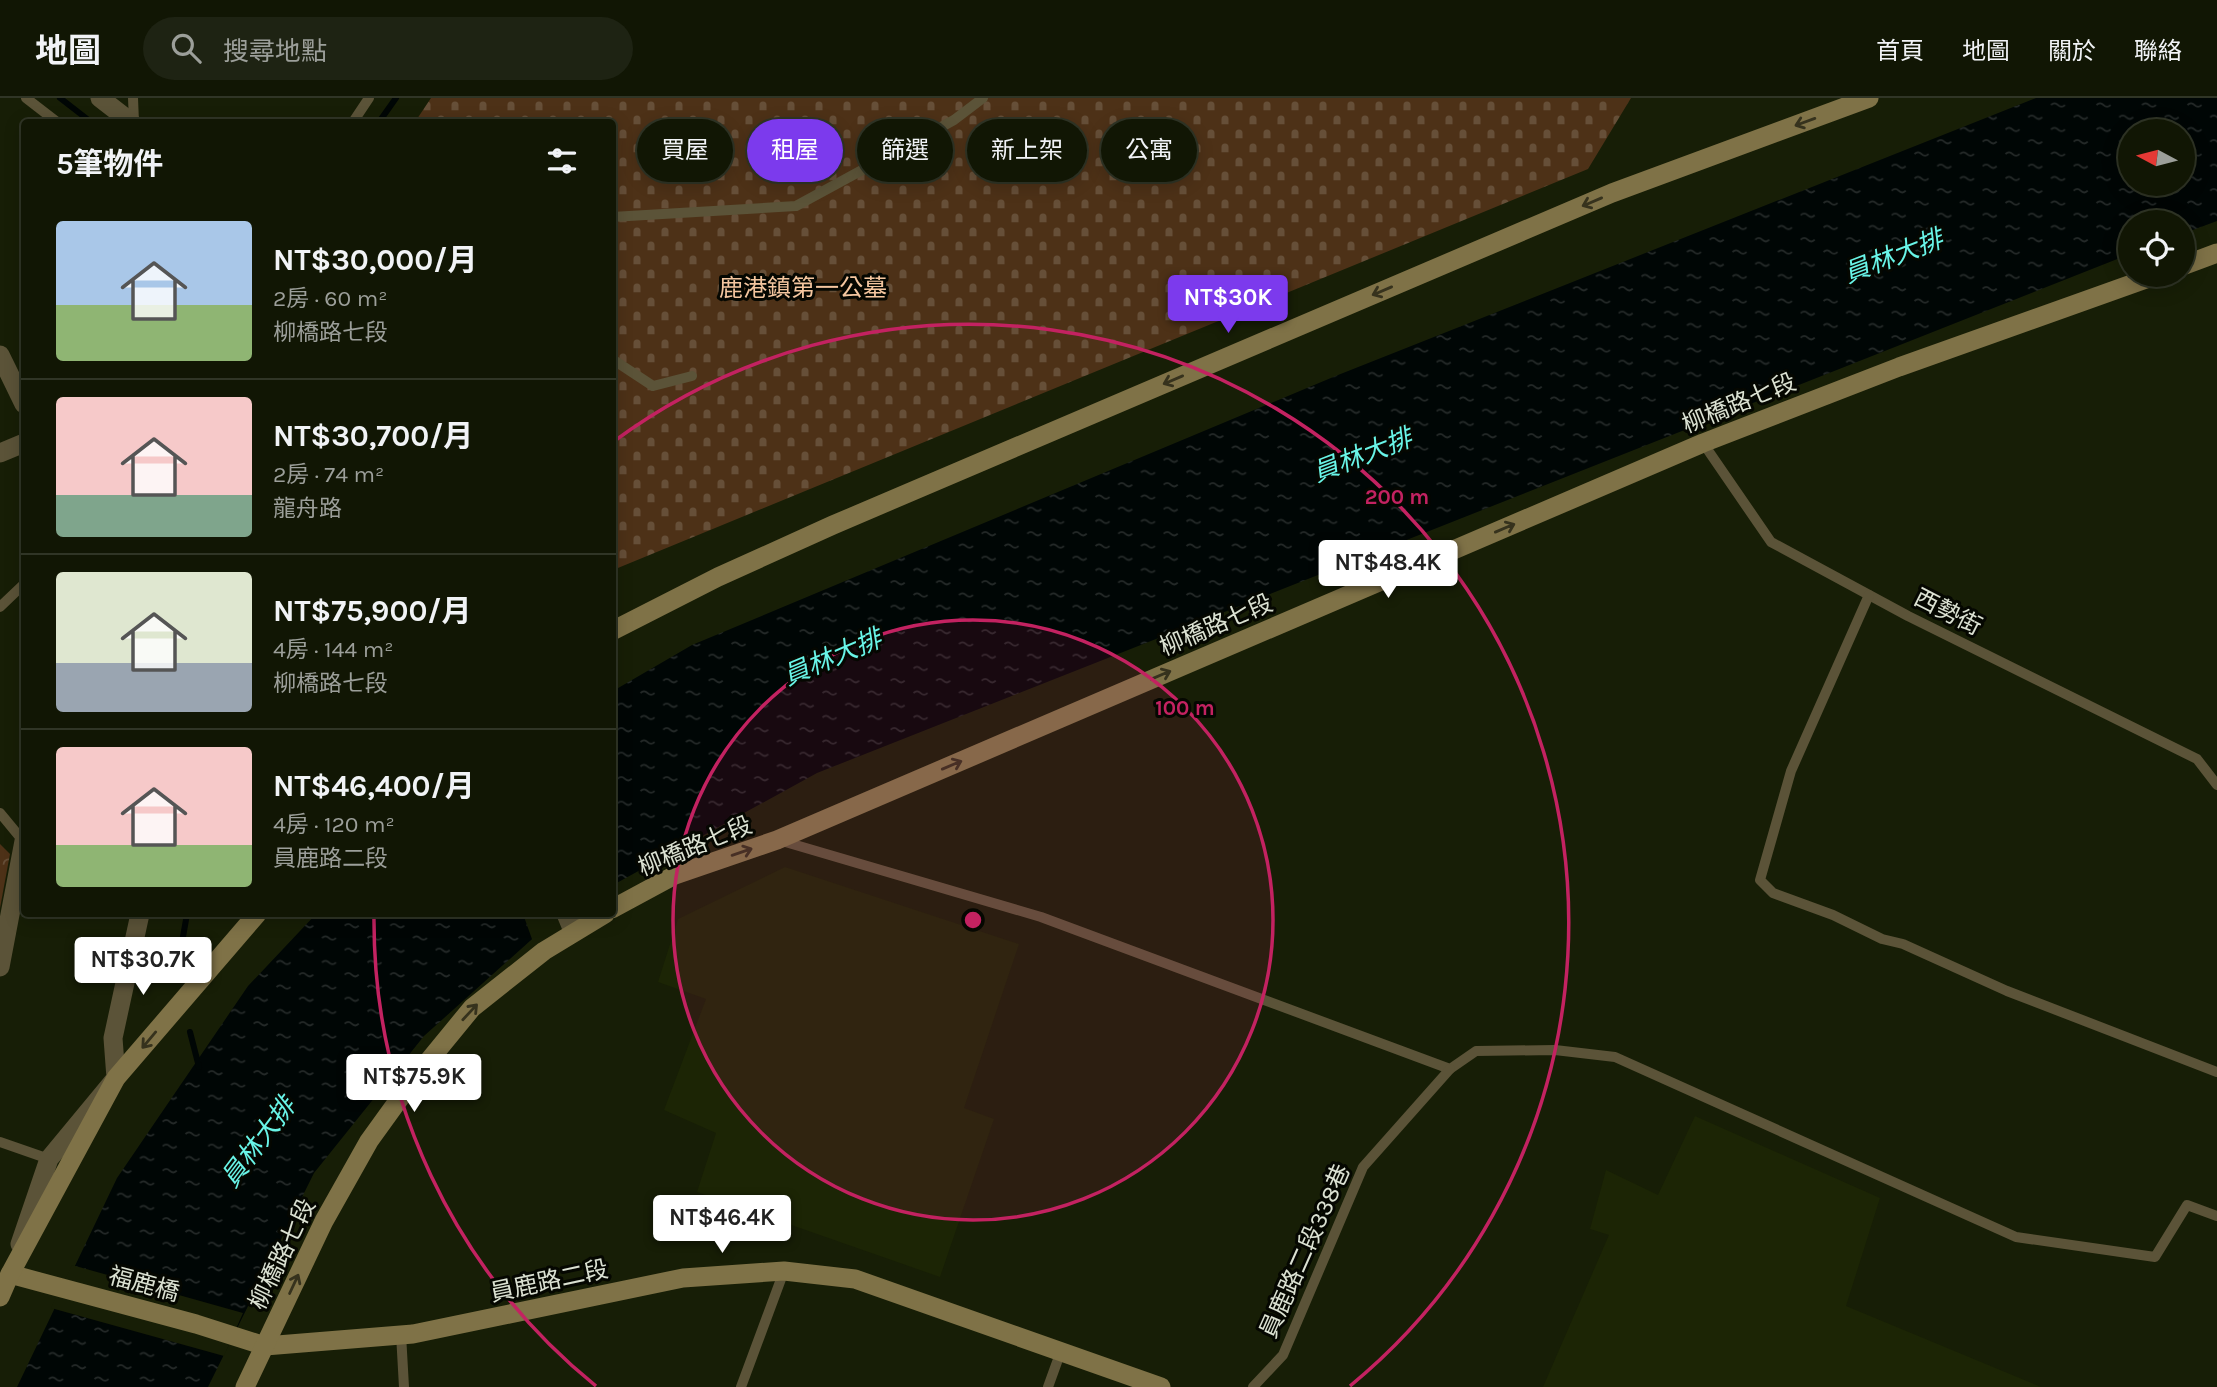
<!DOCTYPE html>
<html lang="zh-TW">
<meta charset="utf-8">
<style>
:root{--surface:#111604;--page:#1e2313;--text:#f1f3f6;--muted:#9c9f9a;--line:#303526;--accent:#7c3aed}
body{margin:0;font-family:Karla,"Noto Sans TC",sans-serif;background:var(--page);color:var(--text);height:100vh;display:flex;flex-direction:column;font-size:26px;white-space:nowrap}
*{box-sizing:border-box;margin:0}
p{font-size:23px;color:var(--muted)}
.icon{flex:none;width:38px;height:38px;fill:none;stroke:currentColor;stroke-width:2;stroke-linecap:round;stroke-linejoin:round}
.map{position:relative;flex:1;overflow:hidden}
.sheet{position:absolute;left:21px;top:21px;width:595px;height:798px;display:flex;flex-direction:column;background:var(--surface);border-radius:7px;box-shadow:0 4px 18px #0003,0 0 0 2px var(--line)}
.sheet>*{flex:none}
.banner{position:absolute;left:637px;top:21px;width:665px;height:63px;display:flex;gap:14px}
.needle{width:46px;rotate:277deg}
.controls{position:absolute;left:2118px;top:21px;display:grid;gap:14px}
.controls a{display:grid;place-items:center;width:77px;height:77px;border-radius:50%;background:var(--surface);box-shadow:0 4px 18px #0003,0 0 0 2px var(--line);font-size:35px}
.price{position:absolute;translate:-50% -60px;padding:0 16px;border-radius:7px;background:#fff;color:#222;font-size:23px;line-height:46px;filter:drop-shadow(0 2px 4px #0008)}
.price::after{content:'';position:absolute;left:50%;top:42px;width:21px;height:16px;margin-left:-10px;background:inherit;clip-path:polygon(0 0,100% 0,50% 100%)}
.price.active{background:var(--accent);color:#fff}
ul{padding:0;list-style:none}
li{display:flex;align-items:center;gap:21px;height:175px;padding:0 35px}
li+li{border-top:2px solid var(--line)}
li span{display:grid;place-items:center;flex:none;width:196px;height:140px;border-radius:7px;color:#555}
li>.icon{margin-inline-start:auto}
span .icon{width:84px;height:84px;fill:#fffc;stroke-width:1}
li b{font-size:30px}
h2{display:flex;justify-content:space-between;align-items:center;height:84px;padding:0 35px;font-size:30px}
.tag{padding:0 24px;border-radius:32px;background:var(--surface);box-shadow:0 4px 18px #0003,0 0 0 2px var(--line);font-size:24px;line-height:63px}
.tag.active{background:var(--accent);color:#fff}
header{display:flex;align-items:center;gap:42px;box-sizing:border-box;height:98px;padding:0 35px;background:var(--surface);border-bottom:2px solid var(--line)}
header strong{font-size:33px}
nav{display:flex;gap:38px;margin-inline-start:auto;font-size:24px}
.search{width:490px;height:63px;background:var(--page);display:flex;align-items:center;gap:18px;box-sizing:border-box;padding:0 24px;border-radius:38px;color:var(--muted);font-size:26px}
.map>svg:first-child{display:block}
.built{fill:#1c2505}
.cemetery{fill:url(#cemetery-stones)}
.park{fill:url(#park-crowns)}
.water{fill:url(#water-ripples);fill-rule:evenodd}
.pier{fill:#171e06}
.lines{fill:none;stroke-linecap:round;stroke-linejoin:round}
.stream{stroke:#000605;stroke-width:6}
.service{stroke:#5b5338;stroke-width:10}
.minor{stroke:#5b5338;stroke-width:19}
.secondary{stroke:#7f7247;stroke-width:19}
.oneway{stroke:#36321d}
.ring{fill:none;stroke:#c32261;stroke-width:3.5}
.labels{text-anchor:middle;stroke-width:6;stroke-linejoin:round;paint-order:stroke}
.park-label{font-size:24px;fill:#f4c69f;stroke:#050701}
.street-label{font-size:24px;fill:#dbe1d2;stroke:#050701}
.water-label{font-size:26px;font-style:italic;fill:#69f5e8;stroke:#050701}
.centre{fill:#c32261;stroke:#050701;stroke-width:3.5}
.ring-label{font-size:21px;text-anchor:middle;font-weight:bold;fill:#c32261;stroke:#050701;stroke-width:6;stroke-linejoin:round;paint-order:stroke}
</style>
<header>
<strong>地圖</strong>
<div class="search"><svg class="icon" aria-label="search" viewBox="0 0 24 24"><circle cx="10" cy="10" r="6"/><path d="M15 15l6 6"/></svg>搜尋地點</div>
<nav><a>首頁</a><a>地圖</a><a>關於</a><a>聯絡</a></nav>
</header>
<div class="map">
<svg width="2217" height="1289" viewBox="0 0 2217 1289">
<defs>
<pattern id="cemetery-stones" width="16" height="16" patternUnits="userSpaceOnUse" patternTransform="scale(1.75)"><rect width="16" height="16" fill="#4d3117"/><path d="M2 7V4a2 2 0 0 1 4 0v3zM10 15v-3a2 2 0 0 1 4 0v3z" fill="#664f38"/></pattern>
<pattern id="park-crowns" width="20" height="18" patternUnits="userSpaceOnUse" patternTransform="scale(1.75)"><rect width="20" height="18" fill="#4d3117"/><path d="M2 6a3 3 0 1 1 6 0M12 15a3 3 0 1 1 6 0" fill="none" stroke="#664f38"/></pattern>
<pattern id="water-ripples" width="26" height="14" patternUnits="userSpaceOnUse" patternTransform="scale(1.75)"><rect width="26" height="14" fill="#000605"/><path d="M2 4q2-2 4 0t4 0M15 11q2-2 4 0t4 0" fill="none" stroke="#252a29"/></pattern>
</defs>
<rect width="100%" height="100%" fill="#171e06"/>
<g class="built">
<path d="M785,769L1019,846L964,1010L994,1021L940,1179L697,1094L716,1035L664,1012L706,901L658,884L678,821Z"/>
<path d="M1695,1018L1880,1100L1846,1208L2041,1289H1543L1609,1137L1590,1131L1606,1072L1658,1097Z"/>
</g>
<path class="cemetery" d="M431,0H1631L1588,71L613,472L612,24H415Z"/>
<path class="park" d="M0,746L10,756L0,810Z"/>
<g class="water">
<path d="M2036,0H2217V123L2182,136V124H2130V156L817,675L613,787V593L692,547L1338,277ZM2130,33H2182V86H2130Z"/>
<path d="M316,816H560L424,938L314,1075L208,1289H17L117,1080L248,888Z"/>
</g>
<g class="pier">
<path d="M523,816H564L533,844Z"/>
<path d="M72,1167L243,1215L224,1258L51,1210Z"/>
</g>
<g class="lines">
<g class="stream">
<path d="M60,0L91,24"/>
<path d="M379,24L396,0"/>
<path d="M177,873L187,816"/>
<path d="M190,934L199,969"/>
</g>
<g class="service">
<path d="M26,0L57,24"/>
<path d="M133,0L134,24"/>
<path d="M353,24L369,0"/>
<path d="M612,119L796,108L954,22L983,0"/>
<path d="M612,261L653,288L692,278"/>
<path d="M1703,345L1771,444L1908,518L2197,661L2217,687"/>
<path d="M1869,497L1791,673L1760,782L1773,795L1833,817L1882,841L1903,846L2007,893L2217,974"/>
<path d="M0,509L24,486"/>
<path d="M0,715L24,744"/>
<path d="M782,743L1041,819L1450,971L1476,953L1555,952L1615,959L2016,1139L2155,1159L2187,1107L2217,1118"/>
<path d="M0,1044L49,1061"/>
<path d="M401,1236L404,1289"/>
<path d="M741,1289L784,1173"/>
<path d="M1048,1289L1061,1253"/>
<path d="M1253,1289L1283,1257L1363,1069L1450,971"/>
</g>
<g class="minor">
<path d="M100,0L131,24"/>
<path d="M0,257L24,306"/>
<path d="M0,355L24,345"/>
<path d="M566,816L573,833"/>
<path d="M0,869L24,743"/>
<path d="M20,1146L49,1061L116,980L113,940L140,816"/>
</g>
<g class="secondary">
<path d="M2182,168L2217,155"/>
<path d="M612,533L718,479L833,427L1612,95L1869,0"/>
<path d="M612,811L675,777L777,742L1703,345L1899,269L2157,177"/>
<path d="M10,1176L196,1226L265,1248L413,1236L683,1180L784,1173L855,1181L1161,1289"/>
<path d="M0,1199L10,1176L116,980L257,816"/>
<path d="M245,1289L324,1123L369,1043L413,982L472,910L544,853L605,816"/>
</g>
</g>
<defs><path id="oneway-shaft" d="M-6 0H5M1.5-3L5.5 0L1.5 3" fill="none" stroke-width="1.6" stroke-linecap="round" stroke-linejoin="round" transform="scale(1.75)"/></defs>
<g class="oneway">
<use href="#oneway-shaft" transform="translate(1805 24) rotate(160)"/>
<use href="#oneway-shaft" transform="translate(1592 104) rotate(157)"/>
<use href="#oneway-shaft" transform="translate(1382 193) rotate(157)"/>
<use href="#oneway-shaft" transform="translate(1173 282) rotate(157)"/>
<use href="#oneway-shaft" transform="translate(1505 430) rotate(-23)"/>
<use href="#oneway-shaft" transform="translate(1161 577) rotate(-23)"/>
<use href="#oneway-shaft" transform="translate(952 667) rotate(-23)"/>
<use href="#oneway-shaft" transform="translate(742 754) rotate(-19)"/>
<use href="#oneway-shaft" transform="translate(470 914) rotate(-47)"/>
<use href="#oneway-shaft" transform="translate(149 942) rotate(130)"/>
<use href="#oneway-shaft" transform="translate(294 1186) rotate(-65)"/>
</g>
<circle cx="973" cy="822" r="300" fill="#c32261" fill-opacity=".12"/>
<g class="ring">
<circle cx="973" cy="822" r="300"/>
<path d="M596 1288A599 599 0 0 1 374 817M613 344A599 599 0 0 1 1350 1288"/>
</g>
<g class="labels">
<g class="park-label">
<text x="803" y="198">鹿港鎮第一公墓</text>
</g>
<g class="street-label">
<text transform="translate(1739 305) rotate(-22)" y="8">柳橋路七段</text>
<text transform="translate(1948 514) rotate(27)" y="8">西勢街</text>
<text transform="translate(1216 527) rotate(-23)" y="8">柳橋路七段</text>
<text transform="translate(695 748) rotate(-22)" y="8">柳橋路七段</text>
<text transform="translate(1305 1153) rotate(-66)" y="8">員鹿路二段338巷</text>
<text transform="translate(282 1156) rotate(-64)" y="8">柳橋路七段</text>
<text transform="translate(549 1183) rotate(-12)" y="8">員鹿路二段</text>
<text transform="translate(144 1186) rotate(15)" y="8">福鹿橋</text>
</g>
<g class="water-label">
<text transform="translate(1893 158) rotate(-21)" y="9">員林大排</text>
<text transform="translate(1362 357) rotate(-21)" y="9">員林大排</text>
<text transform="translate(832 559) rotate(-23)" y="9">員林大排</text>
<text transform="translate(258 1044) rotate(-53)" y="9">員林大排</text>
</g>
</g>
<circle cx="973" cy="822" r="10" class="centre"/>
<g class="ring-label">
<text x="1397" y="406">200 m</text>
<text x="1185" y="617">100 m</text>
</g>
</svg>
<div class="controls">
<a><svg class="needle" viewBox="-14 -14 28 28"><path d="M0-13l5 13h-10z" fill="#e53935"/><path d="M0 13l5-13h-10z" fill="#9c9f9a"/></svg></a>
<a><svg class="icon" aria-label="locate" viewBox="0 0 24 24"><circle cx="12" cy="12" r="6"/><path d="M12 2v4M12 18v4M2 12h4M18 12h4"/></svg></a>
</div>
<b class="price active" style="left:1228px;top:237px">NT$30K</b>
<b class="price" style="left:1388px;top:502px">NT$48.4K</b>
<b class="price" style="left:143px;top:899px">NT$30.7K</b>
<b class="price" style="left:414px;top:1016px">NT$75.9K</b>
<b class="price" style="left:722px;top:1157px">NT$46.4K</b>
<div class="banner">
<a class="tag">買屋</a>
<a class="tag active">租屋</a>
<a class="tag">篩選</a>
<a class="tag">新上架</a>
<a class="tag">公寓</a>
</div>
<section class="sheet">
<h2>5筆物件<svg class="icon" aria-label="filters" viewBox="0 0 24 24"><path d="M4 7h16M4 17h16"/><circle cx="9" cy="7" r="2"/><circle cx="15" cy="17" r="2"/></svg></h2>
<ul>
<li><span style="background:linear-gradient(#a9c7e8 60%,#8fb573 0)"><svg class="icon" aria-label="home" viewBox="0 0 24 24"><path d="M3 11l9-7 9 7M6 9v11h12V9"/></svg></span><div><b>NT$30,000/月</b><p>2房 · 60 m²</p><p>柳橋路七段</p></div></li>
<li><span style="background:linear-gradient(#f6c9c9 70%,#7fa58c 0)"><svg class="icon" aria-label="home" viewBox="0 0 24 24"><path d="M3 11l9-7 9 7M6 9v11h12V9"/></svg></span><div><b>NT$30,700/月</b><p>2房 · 74 m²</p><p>龍舟路</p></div></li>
<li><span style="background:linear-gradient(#dfe7d0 65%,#9aa5b1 0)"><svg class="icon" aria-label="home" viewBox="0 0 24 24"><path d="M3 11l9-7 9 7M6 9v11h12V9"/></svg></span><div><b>NT$75,900/月</b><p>4房 · 144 m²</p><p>柳橋路七段</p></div></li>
<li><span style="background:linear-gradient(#f6c9c9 70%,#8fb573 0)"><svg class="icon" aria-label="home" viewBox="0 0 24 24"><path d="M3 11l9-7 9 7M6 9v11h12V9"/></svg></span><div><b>NT$46,400/月</b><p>4房 · 120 m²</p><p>員鹿路二段</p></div></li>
</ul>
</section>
</div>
